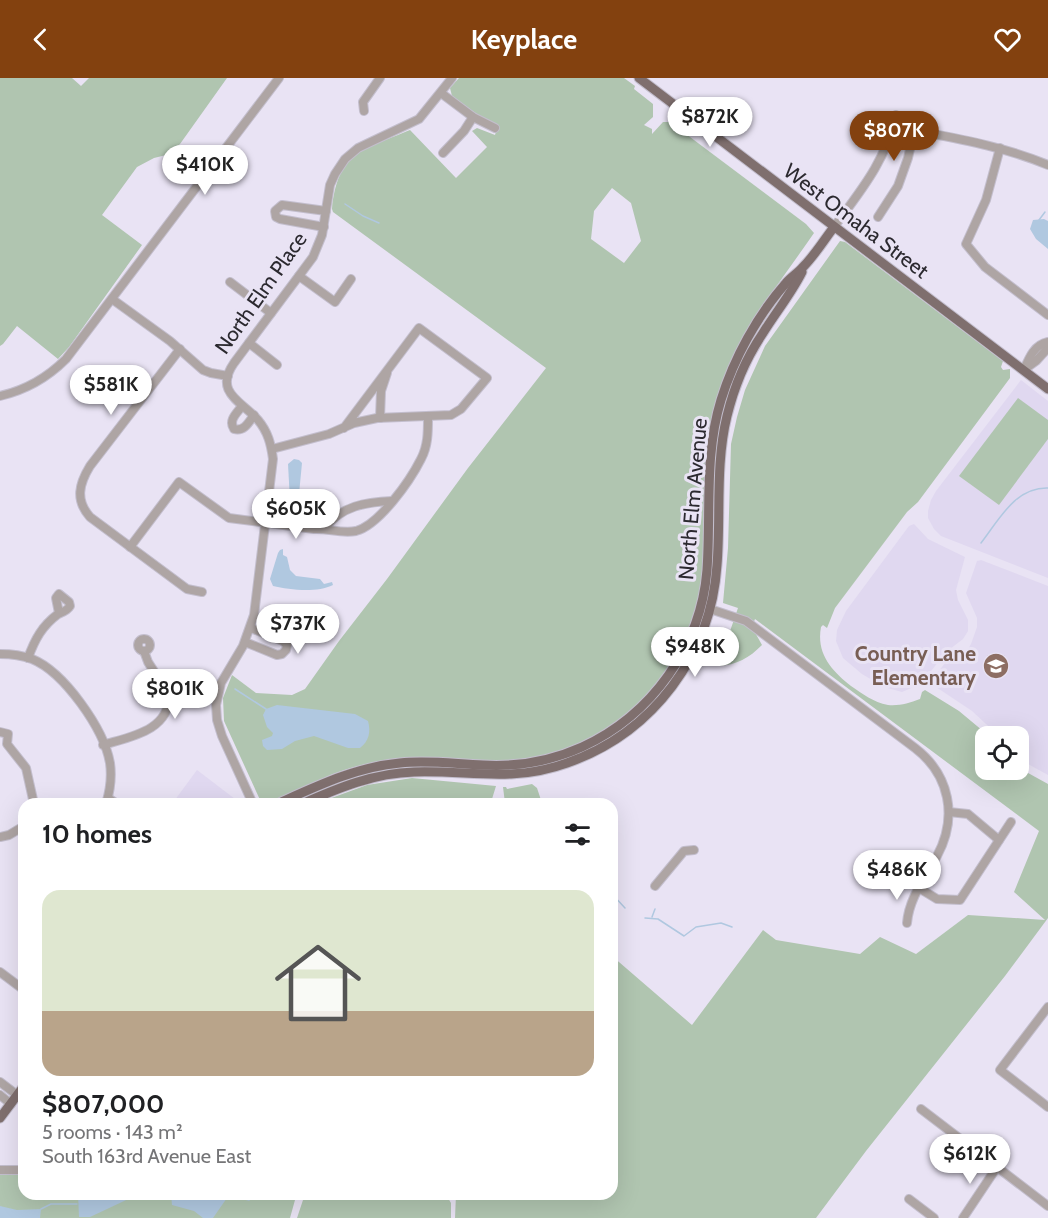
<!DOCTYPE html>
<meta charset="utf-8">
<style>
:root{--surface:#fff;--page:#f2f2f2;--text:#202124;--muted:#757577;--accent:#83410f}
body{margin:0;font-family:Cabin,sans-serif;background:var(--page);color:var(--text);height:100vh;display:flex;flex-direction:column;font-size:22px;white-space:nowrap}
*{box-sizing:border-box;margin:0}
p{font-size:20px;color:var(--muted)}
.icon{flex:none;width:33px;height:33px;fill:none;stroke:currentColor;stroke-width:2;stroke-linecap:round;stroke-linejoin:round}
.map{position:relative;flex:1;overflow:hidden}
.panel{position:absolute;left:18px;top:720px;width:600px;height:402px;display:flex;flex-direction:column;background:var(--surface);border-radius:18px;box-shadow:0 6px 24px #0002}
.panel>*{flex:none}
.tools{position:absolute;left:975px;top:648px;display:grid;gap:12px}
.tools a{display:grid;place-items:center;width:54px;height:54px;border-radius:12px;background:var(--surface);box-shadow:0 6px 24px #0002;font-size:30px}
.price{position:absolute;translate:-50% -51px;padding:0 14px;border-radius:21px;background:#fff;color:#222;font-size:20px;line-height:39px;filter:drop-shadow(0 2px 3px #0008)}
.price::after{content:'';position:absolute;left:50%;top:36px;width:18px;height:14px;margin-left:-9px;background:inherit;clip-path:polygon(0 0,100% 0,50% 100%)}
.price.current{background:var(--accent);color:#fff}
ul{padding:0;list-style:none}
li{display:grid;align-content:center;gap:12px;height:318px;padding:0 24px}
li span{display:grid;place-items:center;height:186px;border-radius:18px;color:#555}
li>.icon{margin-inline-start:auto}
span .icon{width:108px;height:108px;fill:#fffc;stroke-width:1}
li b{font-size:26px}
h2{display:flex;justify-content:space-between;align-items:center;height:72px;padding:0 24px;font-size:26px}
header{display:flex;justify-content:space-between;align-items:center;height:78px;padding:0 24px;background:var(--accent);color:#fff;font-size:27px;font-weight:700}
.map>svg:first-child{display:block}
.built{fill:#e0d8f0}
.green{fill:#b0c5b0;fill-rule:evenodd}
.water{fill:#b0c8e0}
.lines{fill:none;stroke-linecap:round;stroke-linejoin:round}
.stream{stroke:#b0c8e0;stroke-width:1.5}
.minor-casing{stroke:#c3becd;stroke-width:10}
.major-casing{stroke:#c3becd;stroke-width:11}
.minor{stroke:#aea5a4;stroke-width:8}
.major{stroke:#7f6f6e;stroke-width:9}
.labels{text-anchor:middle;stroke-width:6;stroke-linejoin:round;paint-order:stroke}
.street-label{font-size:21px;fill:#2b292f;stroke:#e9e3f4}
.education-label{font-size:21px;font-weight:bold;fill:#785e54;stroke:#e9e3f4;text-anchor:end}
</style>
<header><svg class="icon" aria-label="back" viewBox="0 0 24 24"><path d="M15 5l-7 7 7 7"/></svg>Keyplace<svg class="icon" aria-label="heart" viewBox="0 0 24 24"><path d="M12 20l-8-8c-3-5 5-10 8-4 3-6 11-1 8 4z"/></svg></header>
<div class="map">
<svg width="1048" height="1140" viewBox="0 0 1048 1140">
<rect width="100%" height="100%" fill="#e9e3f4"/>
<g class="built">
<path d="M1021,302L1048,323V500L941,458L934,451L928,440V433L931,422L936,413Z"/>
<path d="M914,446L928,461L965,479L956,512L958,522L968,542V553L963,561L946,574L924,602L916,608L902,614L884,609L862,596L843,580L836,563L837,552L846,533L909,448Z"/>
<path d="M981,482L1048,508V697L1019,681L1018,658H999L972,633L933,607L932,602L945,585L965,576L971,566L977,549V540L966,515L977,483Z"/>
<path d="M197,692L235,721L231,726H172Z"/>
</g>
<g class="green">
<path d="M0,0H72L81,8L89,0H227L180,66L166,77L154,80L137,89L102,137L142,167L69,269L58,281L17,248L3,266L0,268Z"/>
<path d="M459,0H624L635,8L634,11L653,26V39L644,47L652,51V56L663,44H670L806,146L814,155C777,209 733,261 715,326C699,385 711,446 701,506C689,581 635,649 560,673C535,680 509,684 482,683C459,682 431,677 405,680C381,682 357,687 333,696C313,704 281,725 261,724L224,643L223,620L232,597L256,615L292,617L305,611L339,563L387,501L468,390L546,290L333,134L332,131C338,73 363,72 410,52L456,100L487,69L472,53L477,50L495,57L498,47L478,37L452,18L450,10ZM612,110L631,125L641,163L624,185L591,161L594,133Z"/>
<path d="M840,163L845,164L1003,283L1001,289L1003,292L1010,291V300L918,424L907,434L835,530L827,550L823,547L821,549C816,576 832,593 851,608C863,616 873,624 888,627C900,628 909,625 920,621L922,614L925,612L959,633L989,658H986V692L1019,690L1048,706V840L1005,898L866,1073L816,1140H455L456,1116H612V878L692,947L763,852L776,862L860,876L880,859L916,876L968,837L1045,842L1014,814L1039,753L755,541L752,549L762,567C749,580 737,587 718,588L738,530L723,525L728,470L731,366L737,339L745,312L765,268Z"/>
<path d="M1018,320L1048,342V361L999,427L959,398Z"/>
<path d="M412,700L496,708L492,721L503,726H315L367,707Z"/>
<path d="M532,706L537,710L541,722L505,725L503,709H506L507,711Z"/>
<path d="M24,1095V1116H293L295,1122L290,1140H0V1096L18,1097Z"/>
<path d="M322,1116H448V1120L451,1125V1140H297L304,1119L307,1121Z"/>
</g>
<g class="water">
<path d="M1044,141L1048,143V171L1036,161L1030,151L1033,142Z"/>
<path d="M294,381L299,382L302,385L299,416L294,424L290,423L288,386Z"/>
<path d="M283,471V477L287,479L290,492L296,498L320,501L324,506L332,504L333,507C317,515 290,512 273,508L270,501L278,475L280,472Z"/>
<path d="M277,627L355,636L368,643C371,654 369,663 360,670H348L314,658L295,663L282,671L267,672L263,668L262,662L272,658L273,655L267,649L263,637L266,631Z"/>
<path d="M78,1116H139L90,1139H79Z"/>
<path d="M171,1116H229V1117L213,1140H203L194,1133L172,1127Z"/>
<path d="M0,1128L17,1132L41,1131L40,1140H0Z"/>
</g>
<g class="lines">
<g class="stream">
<path d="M345,126L363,138L379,145"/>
<path d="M1039,142L1045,134"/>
<path d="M981,465C999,442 1015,409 1048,410"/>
<path d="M235,611L266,631"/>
<path d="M612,816L625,830"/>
<path d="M652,839L655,831"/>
<path d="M645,840L658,841L684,858L696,849L721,845L732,849"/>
<path d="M229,1117L249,1122"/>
<path d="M41,1131L51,1126H77"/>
</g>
<g class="minor-casing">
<g id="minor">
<path d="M441,15L473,39L495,50"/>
<path d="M364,33L363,24L380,0"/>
<path d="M893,48C946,59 998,66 1048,87"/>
<path d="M1000,70L986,122L966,166L985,189L1048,237"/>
<path d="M443,75L464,53L473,39"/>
<path d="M878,139L898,108L908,80L914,53"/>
<path d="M324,149L280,141L276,139L275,133L282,127L326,133"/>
<path d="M834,149C862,111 885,84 896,37"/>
<path d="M299,198L335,224L351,201"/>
<path d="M230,204L271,235"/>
<path d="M112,221L170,263L203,292L211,295L228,298"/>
<path d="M249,265L277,287"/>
<path d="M180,271L90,388C79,406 75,422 90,439L187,511L202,514"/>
<path d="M1025,291L1036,283L1048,270"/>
<path d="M1024,292C1029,280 1034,267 1048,264"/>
<path d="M0,318C26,312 47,300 66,281L279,0"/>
<path d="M242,328C237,335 228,342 234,351C244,354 249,344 254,337"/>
<path d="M380,340L381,313L387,295"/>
<path d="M272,371L329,356L354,345L377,340L451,337L461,331L487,300L419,250L344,350"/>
<path d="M325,450C341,428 366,424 392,423"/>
<path d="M130,469L179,404L229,440L314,451C328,450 341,456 356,453C379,447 410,403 421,381C428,368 428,354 428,340"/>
<path d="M710,531L746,543L915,670C950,697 958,739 937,778C925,800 909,820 907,845"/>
<circle cx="144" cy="567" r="6"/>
<path d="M245,564L277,577L282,576L286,572L287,567L283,563L251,550"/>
<path d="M0,576C11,576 21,577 32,581C64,594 104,651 110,685C112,699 110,713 106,726"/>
<path d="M28,580C35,561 42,548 58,536C63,534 67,533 70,528L69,524L59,516L56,520L59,535"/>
<path d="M0,654L8,656L7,666L26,690L34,726"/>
<path d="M103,667C129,659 170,653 169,617L148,584L144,573"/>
<path d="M108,720L117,726"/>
<path d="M253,726L222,658L217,642L216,627L221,605L243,568L254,537L273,381C271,366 268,354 258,342C243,324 213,315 234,285L313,179L322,157L330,107L335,96L345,81L358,70L419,41L452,0"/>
<path d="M949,734L968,736L999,762"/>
<path d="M0,759L9,757L24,748"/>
<path d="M655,808L684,773L694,772"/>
<path d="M919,810L937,821L960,822L1011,744"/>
<path d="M0,894L24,912"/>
<path d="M1048,929L1000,992L1048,1029"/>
<path d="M0,1004L17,1017"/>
<path d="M0,1017L11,1026"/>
<path d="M921,1031L1048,1128"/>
<path d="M0,1092H24"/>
<path d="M909,1121L934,1140"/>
<path d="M963,1140L997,1089"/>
</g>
</g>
<g class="major-casing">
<g id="major">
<path d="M639,0L1048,311"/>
<path d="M277,726C317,708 356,689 400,685C428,682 455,686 483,687C517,689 551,683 582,669C652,637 701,568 707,492C711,435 704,377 721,322C734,280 757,238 786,205C791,199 798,195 803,189C815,177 824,162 834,149"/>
<path d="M302,726C338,710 374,695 414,694C470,692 511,705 567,685C653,655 711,577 717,487C721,438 715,387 727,338C734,309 746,280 763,255C776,234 791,216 802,194"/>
<path d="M0,1040L24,1008"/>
</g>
</g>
<use href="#minor" class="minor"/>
<use href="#major" class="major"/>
</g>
<defs>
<g id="school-disc" transform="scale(1.35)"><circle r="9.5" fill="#8d6e63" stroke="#e9e3f4"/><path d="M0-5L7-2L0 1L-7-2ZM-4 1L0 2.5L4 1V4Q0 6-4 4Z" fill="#fff"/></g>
</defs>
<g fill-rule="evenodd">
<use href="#school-disc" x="996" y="588"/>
</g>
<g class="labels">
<g class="street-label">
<text transform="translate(856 143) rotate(37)" y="7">West Omaha Street</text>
<text transform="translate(261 215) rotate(-55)" y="7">North Elm Place</text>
<text transform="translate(693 421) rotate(-85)" y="7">North Elm Avenue</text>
</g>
<g class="education-label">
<text x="976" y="583">Country Lane<tspan x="976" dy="24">Elementary</tspan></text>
</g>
</g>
</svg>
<div class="tools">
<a><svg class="icon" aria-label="locate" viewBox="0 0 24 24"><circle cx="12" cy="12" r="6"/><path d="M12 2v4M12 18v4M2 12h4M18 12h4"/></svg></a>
</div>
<b class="price" style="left:710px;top:70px">$872K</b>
<b class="price current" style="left:894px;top:84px">$807K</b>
<b class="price" style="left:205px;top:118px">$410K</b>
<b class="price" style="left:111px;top:338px">$581K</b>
<b class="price" style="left:296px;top:462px">$605K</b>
<b class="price" style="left:298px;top:577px">$737K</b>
<b class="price" style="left:695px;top:600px">$948K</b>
<b class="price" style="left:175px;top:642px">$801K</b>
<b class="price" style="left:897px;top:823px">$486K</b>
<b class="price" style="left:970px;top:1107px">$612K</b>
<section class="panel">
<h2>10 homes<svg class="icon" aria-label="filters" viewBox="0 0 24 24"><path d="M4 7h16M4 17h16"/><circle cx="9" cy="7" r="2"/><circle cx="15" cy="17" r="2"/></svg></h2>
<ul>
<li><span style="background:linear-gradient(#dfe7d0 65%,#b9a48a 0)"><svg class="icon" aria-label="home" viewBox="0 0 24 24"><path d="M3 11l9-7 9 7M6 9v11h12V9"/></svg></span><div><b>$807,000</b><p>5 rooms · 143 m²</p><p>South 163rd Avenue East</p></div></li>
</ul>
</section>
</div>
